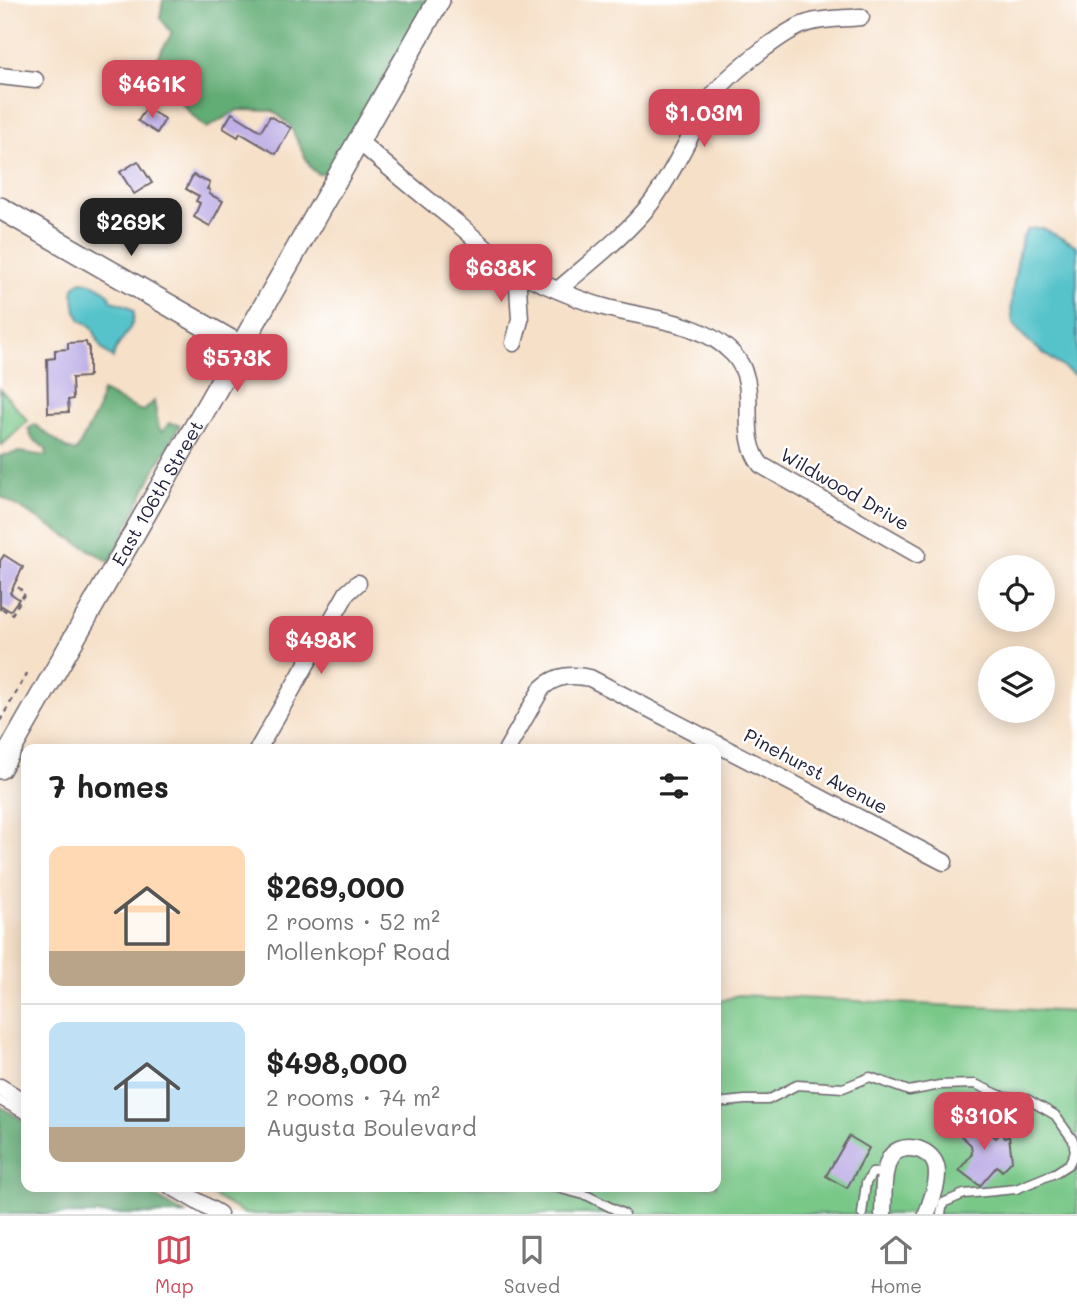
<!DOCTYPE html>
<meta charset="utf-8">
<style>
:root{--surface:#fff;--page:#f2f2f2;--text:#222;--muted:#767676;--line:#e0e0e0;--accent:#d1495b}
body{margin:0;font-family:Mali,sans-serif;background:var(--page);color:var(--text);height:100vh;display:flex;flex-direction:column;font-size:26px;white-space:nowrap}
*{box-sizing:border-box;margin:0}
p{font-size:23px;color:var(--muted)}
.icon{flex:none;width:38px;height:38px;fill:none;stroke:currentColor;stroke-width:2;stroke-linecap:round;stroke-linejoin:round}
.map{position:relative;flex:1;overflow:hidden}
.sheet{position:absolute;left:21px;top:744px;width:700px;height:448px;display:flex;flex-direction:column;background:var(--surface);border-radius:14px;box-shadow:0 4px 18px #0003}
.sheet>*{flex:none}
.buttons{position:absolute;left:978px;top:555px;display:grid;gap:14px}
.buttons a{display:grid;place-items:center;width:77px;height:77px;border-radius:50%;background:var(--surface);box-shadow:0 4px 18px #0003;font-size:35px}
.price{position:absolute;translate:-50% -60px;padding:0 16px;border-radius:14px;background:var(--accent);color:#fff;font-size:23px;line-height:46px;filter:drop-shadow(0 2px 4px #0008)}
.price::after{content:'';position:absolute;left:50%;top:42px;width:21px;height:16px;margin-left:-10px;background:inherit;clip-path:polygon(0 0,100% 0,50% 100%)}
.price.on{background:#222;color:#fff}
ul{padding:0;list-style:none}
li{display:flex;align-items:center;gap:21px;height:175px;padding:0 28px}
li+li{border-top:2px solid var(--line)}
li span{display:grid;place-items:center;flex:none;width:196px;height:140px;border-radius:14px;color:#555}
li>.icon{margin-inline-start:auto}
span .icon{width:84px;height:84px;fill:#fffc;stroke-width:1}
li b{font-size:30px}
h2{display:flex;justify-content:space-between;align-items:center;height:84px;padding:0 28px;font-size:30px}
.tabs{display:flex;justify-content:space-around;align-items:center;height:98px;border-top:2px solid var(--line);background:var(--surface);font-size:19px;color:var(--muted)}
.tabs a{display:grid;justify-items:center;gap:4px}
.tabs .on{color:var(--accent)}
.map>svg:first-child{display:block}
.green{fill:#79c888;stroke:#4e7562;stroke-width:2}
.forest{fill:#62ac74;stroke:#426758;stroke-width:2}
.water{fill:#56c3ca;stroke:#3c7282;stroke-width:2}
.building{fill:#beafe6}
.lines{fill:none;stroke-linecap:round;stroke-linejoin:round}
.lane-casing{stroke:#6c646c;stroke-width:11}
.street-casing{stroke:#6c646c;stroke-width:19}
.secondary-casing{stroke:#6c646c;stroke-width:24}
.path{stroke:#6c646c;stroke-width:2.5;stroke-dasharray:5 5;stroke-linecap:butt}
.lane{stroke:#fff;stroke-width:8}
.street{stroke:#fff;stroke-width:16}
.secondary{stroke:#fff;stroke-width:21}
.labels{text-anchor:middle;stroke-width:5;stroke-linejoin:round;paint-order:stroke}
.street-label{font-size:19px;fill:#22223b;stroke:#fff}
</style>
<div class="map">
<svg width="1077" height="1214" viewBox="0 0 1077 1214">
<rect width="100%" height="100%" fill="#fff"/>
<filter id="ink" filterUnits="userSpaceOnUse"><feTurbulence type="fractalNoise" baseFrequency=".0143" numOctaves="2"/><feDisplacementMap in="SourceGraphic" scale="14" xChannelSelector="R" yChannelSelector="G"/><feConvolveMatrix kernelMatrix="1 2 1 2 8 2 1 2 1" color-interpolation-filters="sRGB"/></filter>
<filter id="wash" filterUnits="userSpaceOnUse"><feTurbulence type="fractalNoise" baseFrequency=".00686" numOctaves="4" result="noise"/><feDisplacementMap in="SourceGraphic" scale="28" xChannelSelector="R" yChannelSelector="G"/><feGaussianBlur stdDeviation="1.57" result="paint"/><feColorMatrix in="noise" values="0 0 0 0 0 0 0 0 0 0 0 0 0 0 0 0 0 1.4 0 .05"/><feComposite in="paint" operator="in"/></filter>
<g filter="url(#wash)">
<rect width="100%" height="100%" fill="#f6e0c8"/>
<g class="green">
<path d="M0,389L28,421L2,445L0,443Z"/>
<path d="M738,995L1077,1012V1214H245L198,1187L716,1186V1003Z"/>
</g>
<g class="forest">
<path d="M163,0H428L330,173L318,174L311,168L301,149L290,125L273,111L238,110L207,128C193,119 186,107 174,95C165,86 155,83 149,71L172,33L160,18Z"/>
<path d="M102,391C114,396 134,410 144,411L154,401L159,428L162,432L169,423L180,425L155,469L110,562L0,496V456L19,452L47,456L46,449L32,438L28,429L35,425L66,448L76,452L97,412Z"/>
<path d="M0,1106L26,1122V1186L138,1187L185,1214H0Z"/>
</g>
<g class="water">
<path d="M1042,228L1077,246V377C1060,365 1024,342 1014,324C1006,308 1019,257 1022,238L1028,229Z"/>
<path d="M82,281C94,282 108,289 112,301L128,306L134,312C135,331 115,342 113,358L102,349L92,327L81,320L76,311L73,291L76,285Z"/>
</g>
<g id="blocks">
<g class="building">
<path d="M146,108L165,119L157,133L138,121Z"/>
<path d="M232,113L261,131L270,116L291,128L276,154L240,133L238,137L223,128Z"/>
<path d="M138,161L152,183L134,194L120,172Z"/>
<path d="M193,175L210,183L207,189L210,190L209,194L223,201L210,226L194,217L200,203L196,201L199,196L186,189Z"/>
<path d="M86,342L87,346H89V375L87,377L72,378L73,399L68,400L69,412L48,413L47,359L55,358V350L68,349V343Z"/>
<path d="M4,555L23,567L10,593L19,599L10,611L2,606L0,610V561Z"/>
<path d="M969,1117L996,1138L1001,1133L1005,1138L1009,1136L1012,1161L1002,1171L997,1166L980,1186L959,1170L972,1154L971,1145L957,1132Z"/>
<path d="M849,1136L869,1148L847,1188L826,1176Z"/>
</g>
</g>
</g>
<g filter="url(#ink)">
<use href="#blocks" fill-opacity="0" stroke="#6c646c" stroke-width="2"/>
<g class="lines">
<g class="lane-casing">
<g id="lane">
<path d="M0,1101L26,1115"/>
<path d="M716,1103L745,1100H768L797,1085L843,1088L870,1077L909,1091L940,1085L975,1084L1004,1097L1027,1099L1055,1115L1073,1140L1075,1152L1069,1164L1055,1173L1016,1189L964,1194L943,1203L941,1214"/>
<path d="M530,1186L553,1187L588,1196L624,1214"/>
<path d="M862,1214L866,1183L872,1173L886,1172"/>
</g>
</g>
<g class="street-casing">
<g id="street">
<path d="M0,76L35,80"/>
<path d="M359,141C390,170 424,196 457,223C477,240 497,261 520,273C547,286 575,299 604,307C645,319 701,320 733,354C763,385 735,432 761,465L917,554"/>
<path d="M558,290C590,262 625,236 651,203C675,171 691,131 712,97C726,76 785,29 808,23C825,18 844,19 861,17"/>
<path d="M514,343L520,320L517,271"/>
<path d="M258,749L347,593L358,583"/>
<path d="M507,749L542,688C556,675 571,674 590,678L944,862"/>
<path d="M0,1087L26,1103"/>
<path d="M171,1186L219,1214"/>
<path d="M883,1214C884,1197 882,1176 889,1160C898,1140 931,1147 936,1166C940,1181 931,1200 927,1214"/>
</g>
</g>
<g class="secondary-casing">
<g id="secondary">
<path d="M0,208L240,346"/>
<path id="s1" d="M0,768L439,0"/>
</g>
</g>
<g class="path">
<path d="M2,609L12,614L25,593L15,585"/>
<path d="M0,721L29,670"/>
</g>
<use href="#lane" class="lane"/>
<use href="#street" class="street"/>
<use href="#secondary" class="secondary"/>
</g>
</g>
<g class="labels">
<g class="street-label">
<text transform="translate(845 489) rotate(30)" y="7">Wildwood Drive</text>
<text dy="7" stroke="none"><textPath href="#s1" startOffset="317">East 106th Street</textPath></text>
<text transform="translate(816 771) rotate(28)" y="7">Pinehurst Avenue</text>
</g>
</g>
</svg>
<div class="buttons">
<a><svg class="icon" aria-label="locate" viewBox="0 0 24 24"><circle cx="12" cy="12" r="6"/><path d="M12 2v4M12 18v4M2 12h4M18 12h4"/></svg></a>
<a><svg class="icon" aria-label="layers" viewBox="0 0 24 24"><path d="M12 4l9 5-9 5-9-5zM3 14l9 5 9-5"/></svg></a>
</div>
<b class="price" style="left:152px;top:120px">$461K</b>
<b class="price" style="left:704px;top:149px">$1.03M</b>
<b class="price on" style="left:131px;top:258px">$269K</b>
<b class="price" style="left:501px;top:304px">$638K</b>
<b class="price" style="left:237px;top:394px">$573K</b>
<b class="price" style="left:321px;top:676px">$498K</b>
<b class="price" style="left:984px;top:1152px">$310K</b>
<section class="sheet">
<h2>7 homes<svg class="icon" aria-label="filters" viewBox="0 0 24 24"><path d="M4 7h16M4 17h16"/><circle cx="9" cy="7" r="2"/><circle cx="15" cy="17" r="2"/></svg></h2>
<ul>
<li><span style="background:linear-gradient(#ffd9b3 75%,#b9a48a 0)"><svg class="icon" aria-label="home" viewBox="0 0 24 24"><path d="M3 11l9-7 9 7M6 9v11h12V9"/></svg></span><div><b>$269,000</b><p>2 rooms · 52 m²</p><p>Mollenkopf Road</p></div></li>
<li><span style="background:linear-gradient(#bfe0f5 75%,#b9a48a 0)"><svg class="icon" aria-label="home" viewBox="0 0 24 24"><path d="M3 11l9-7 9 7M6 9v11h12V9"/></svg></span><div><b>$498,000</b><p>2 rooms · 74 m²</p><p>Augusta Boulevard</p></div></li>
</ul>
</section>
</div>
<nav class="tabs">
<a class="on"><svg class="icon" aria-label="map" viewBox="0 0 24 24"><path d="M3 6l6-2 6 2 6-2v14l-6 2-6-2-6 2zM9 4v14M15 6v14"/></svg>Map</a>
<a><svg class="icon" aria-label="saved" viewBox="0 0 24 24"><path d="M7 4h10v16l-5-4-5 4z"/></svg>Saved</a>
<a><svg class="icon" aria-label="home" viewBox="0 0 24 24"><path d="M3 11l9-7 9 7M6 9v11h12V9"/></svg>Home</a>
</nav>
